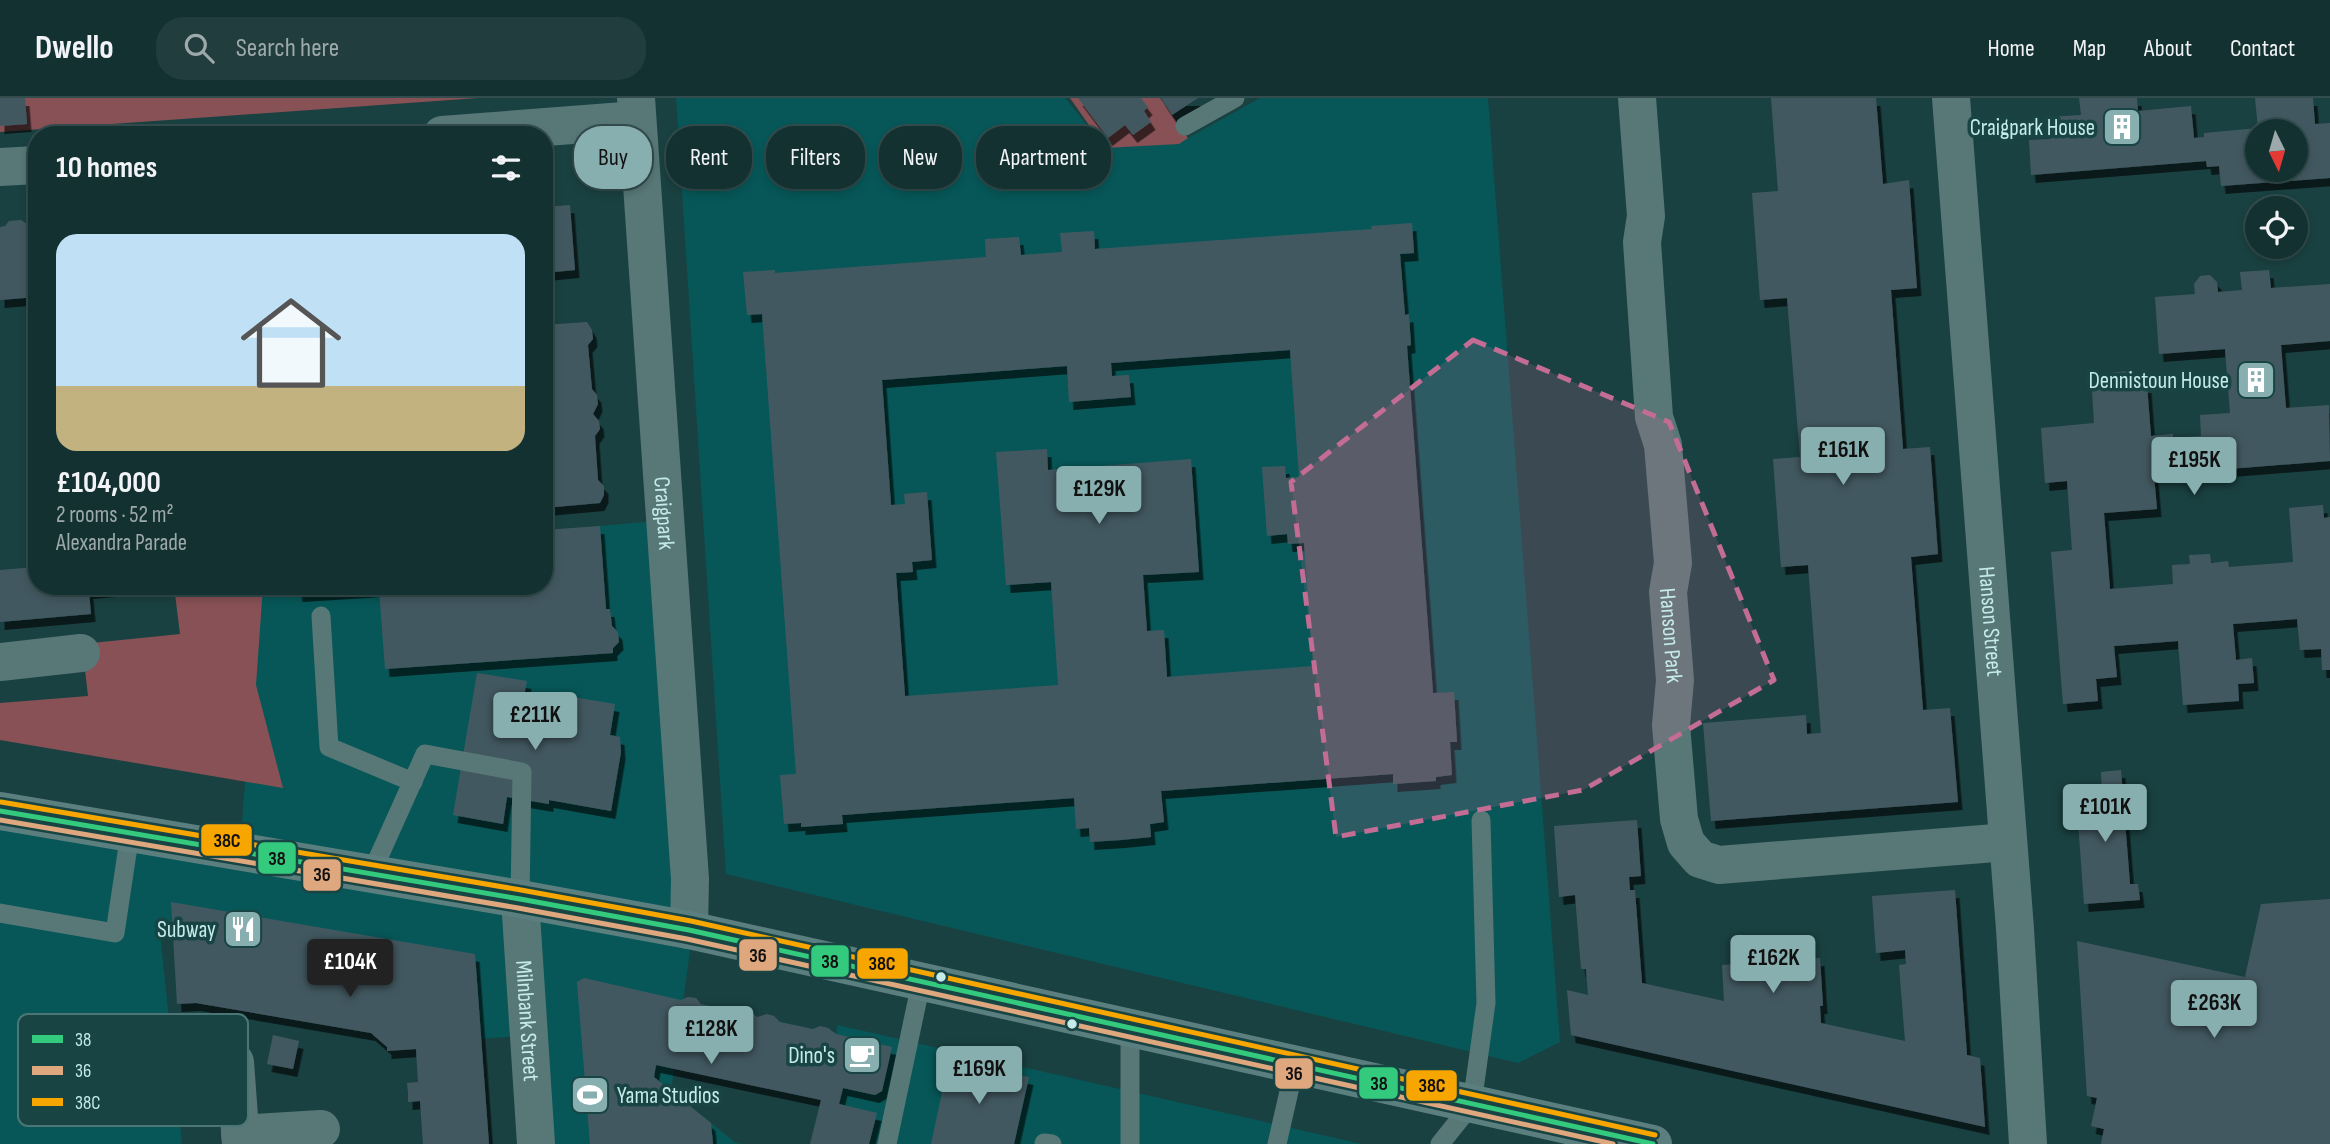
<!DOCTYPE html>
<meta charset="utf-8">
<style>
:root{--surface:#143131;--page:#213d3d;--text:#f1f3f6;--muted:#9da9ab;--line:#334c4d;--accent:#88afaf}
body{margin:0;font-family:"Sofia Sans Condensed",sans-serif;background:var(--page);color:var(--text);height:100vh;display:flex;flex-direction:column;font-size:26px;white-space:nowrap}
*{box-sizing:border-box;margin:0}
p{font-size:23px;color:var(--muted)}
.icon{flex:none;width:38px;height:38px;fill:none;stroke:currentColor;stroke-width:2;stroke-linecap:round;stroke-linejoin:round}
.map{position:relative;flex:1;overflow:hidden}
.panel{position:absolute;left:28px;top:28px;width:525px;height:469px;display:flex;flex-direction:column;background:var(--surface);border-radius:28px;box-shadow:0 4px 10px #0003,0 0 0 2px var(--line)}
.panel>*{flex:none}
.top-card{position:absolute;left:574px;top:28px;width:665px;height:63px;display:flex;gap:14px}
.needle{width:46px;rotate:175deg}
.buttons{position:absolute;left:2245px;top:21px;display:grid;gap:14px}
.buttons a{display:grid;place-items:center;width:63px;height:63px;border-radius:50%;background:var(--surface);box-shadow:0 4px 10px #0003,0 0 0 2px var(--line);font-size:35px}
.price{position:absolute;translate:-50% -60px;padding:0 16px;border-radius:7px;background:var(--accent);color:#111;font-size:23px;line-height:46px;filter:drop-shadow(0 2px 4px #0008)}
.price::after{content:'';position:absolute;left:50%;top:42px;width:21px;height:16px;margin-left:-10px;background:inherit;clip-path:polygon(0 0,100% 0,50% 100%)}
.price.active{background:#222;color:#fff}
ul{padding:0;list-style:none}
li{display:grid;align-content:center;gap:14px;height:371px;padding:0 28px}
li+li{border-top:2px solid var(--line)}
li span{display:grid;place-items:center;height:217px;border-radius:21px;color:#555}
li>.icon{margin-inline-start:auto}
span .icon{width:126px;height:126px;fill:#fffc;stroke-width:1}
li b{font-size:30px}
h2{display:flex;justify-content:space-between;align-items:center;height:84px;padding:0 28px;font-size:30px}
.chip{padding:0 24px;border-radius:28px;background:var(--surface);box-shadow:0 4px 10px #0003,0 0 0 2px var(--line);font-size:24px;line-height:63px}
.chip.active{background:var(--accent);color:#111}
header{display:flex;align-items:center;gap:42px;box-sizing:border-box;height:98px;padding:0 35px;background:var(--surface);border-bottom:2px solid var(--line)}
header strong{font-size:33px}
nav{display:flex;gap:38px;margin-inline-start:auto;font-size:24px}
.search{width:490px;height:63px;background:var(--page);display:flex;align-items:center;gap:18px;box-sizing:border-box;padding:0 24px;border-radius:28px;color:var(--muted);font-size:26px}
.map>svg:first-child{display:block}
.built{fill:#075758}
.green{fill:#885156}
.building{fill:#425961;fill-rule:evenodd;filter:url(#shadow)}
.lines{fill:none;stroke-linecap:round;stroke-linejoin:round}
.service{stroke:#587777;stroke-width:19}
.minor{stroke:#587777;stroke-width:38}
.primary{stroke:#5b7f7f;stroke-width:38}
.bus-1-casing{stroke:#184444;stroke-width:10}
.bus-2-casing{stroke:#184444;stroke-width:10}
.bus-3-casing{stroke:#184444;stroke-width:10}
.bus-1{stroke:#33ca7d;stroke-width:5}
.bus-2{stroke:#dfa77e;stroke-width:5}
.bus-3{stroke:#f7a600;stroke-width:5}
.marked{fill:#c36c94;fill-opacity:0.2;stroke:#c36c94;stroke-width:5;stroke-dasharray:14 9;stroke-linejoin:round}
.bus-dot{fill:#c4eaea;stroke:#184444;stroke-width:2.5}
.labels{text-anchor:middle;stroke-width:7;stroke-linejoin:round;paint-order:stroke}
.poi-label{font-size:23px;fill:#c4eaea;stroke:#184444;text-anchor:end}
.street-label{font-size:23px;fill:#c4eaea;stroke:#184444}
.key{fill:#184444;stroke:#4c7676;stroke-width:2}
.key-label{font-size:19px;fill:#c4eaea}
.line-badge{stroke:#184444;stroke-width:2.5}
.pale-badge-label{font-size:19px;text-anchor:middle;font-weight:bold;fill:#111}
</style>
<header>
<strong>Dwello</strong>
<div class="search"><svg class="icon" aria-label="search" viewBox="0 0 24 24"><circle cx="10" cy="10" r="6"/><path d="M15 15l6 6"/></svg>Search here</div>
<nav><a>Home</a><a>Map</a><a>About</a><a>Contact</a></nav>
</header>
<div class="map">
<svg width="2330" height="1046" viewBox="0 0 2330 1046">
<defs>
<filter id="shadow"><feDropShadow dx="4.5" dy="8" stdDeviation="0" flood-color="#0009"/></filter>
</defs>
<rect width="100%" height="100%" fill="#1a4141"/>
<g class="built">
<path d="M676,0H1065L1105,49L1179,45L1260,0H1488L1560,944L1518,965L726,776Z"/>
<path d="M667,422L692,838L671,993L736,1045L743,1046H542L533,937L452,943L440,882L160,835L182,1046H0V715L240,754L259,488H544V433Z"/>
<path d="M837,927L1362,1046H828Z"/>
</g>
<g class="green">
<path d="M0,0H478L0,34Z"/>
<path d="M1070,0H1160L1188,40L1179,46L1105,50Z"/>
<path d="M174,488H263L256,587L283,690L0,642V605L88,598L82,546L180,536Z"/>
</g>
<g class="building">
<path d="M0,0H25L27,26L0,28Z"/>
<path d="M1078,0H1141L1148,9L1144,13L1151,24L1133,37L1125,27L1108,40Z"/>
<path d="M1161,0H1198L1172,17Z"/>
<path d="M1771,0H1876L1883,86L1909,82L1917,190L1891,192L1903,351L1930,349L1938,456L1911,459L1923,612L1950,610L1958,704L1711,723L1703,625L1806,617L1807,636L1821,635L1808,467L1781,469L1773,361L1800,359L1787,200L1760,202L1752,95L1778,93Z"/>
<path d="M2079,0H2137L2138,13L2191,8L2194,40L2204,39V35L2258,30L2255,0H2313L2315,26L2330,25V80L2221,88L2219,68L2207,69L2206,63L2031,77L2029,42L2051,41L2049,19L2081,17ZM2258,33H2296V72H2258Z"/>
<path d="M570,107L575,172L544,175V109Z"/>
<path d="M21,122L27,126L37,124V199L0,202V129L5,128L9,123Z"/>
<path d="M1412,125L1414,155L1400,156L1405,217L1409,216L1411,247L1407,248L1433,595L1454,594L1457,644H1450L1452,677L1436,679V683L1393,686V676L1161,693L1164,724L1150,726L1151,739L1121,742L1090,744L1089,730L1076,731L1074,700L842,717L843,726L801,729V725L784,726L780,677L796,676L762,216L747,217L743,174L775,172V175L986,159L985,141L1019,139L1021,157L1062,154L1060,135L1094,133L1095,151L1372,131L1371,128ZM1290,252L1299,379L1286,380L1285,368L1262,369L1267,438L1287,436L1288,446L1304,445L1313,568L1167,579L1164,532L1147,533L1143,477L1199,474L1191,361L1048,372L1047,351L996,354L1006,487L1051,484L1058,587L905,598L896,475L913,474L912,464L932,462L927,394L904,396L905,406L891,407L882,282L1067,268L1069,304L1131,299L1129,277L1112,278L1111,265Z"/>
<path d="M2269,172L2271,190L2330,186V243L2281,247L2286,310L2329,307L2330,363L2154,377L2157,411L2104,415L2110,491L2173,486L2172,467L2190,466L2189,457L2210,456L2211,465L2228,463L2229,469L2293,464L2289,410L2323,407L2324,420L2330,419V572H2322L2321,551L2300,552L2297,521L2233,526L2236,562L2252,560L2254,585L2238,586L2239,603L2183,607L2178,543L2114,548L2117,579L2096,581L2098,603L2063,606L2051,454L2072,452L2067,383L2045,385L2041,330L2094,325L2092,292L2109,290L2108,275L2129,273L2130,288L2147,287L2151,338L2173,336V340L2201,338L2200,317L2230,315L2225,251L2159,256L2155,199L2195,196L2194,186L2200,178L2210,177L2217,184L2218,194L2242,192L2240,174Z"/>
<path d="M587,224L592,232L593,241L588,247L592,291L597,297L598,306L593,316L599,323L600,331L595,338L598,382L604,388V397L600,405L544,410V227Z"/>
<path d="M600,428L606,511H610L612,528L618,534L619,544L613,550V555L385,571L379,491L298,496L297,488H544V432Z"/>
<path d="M37,469V488H123V490L89,493L91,516L0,524V472Z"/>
<path d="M477,575L527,583L523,603L565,610L567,598L615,606L610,637L620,639L621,654L611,713L549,702V706L507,699L503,726L453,717Z"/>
<path d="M2121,672L2130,786H2138L2140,802L2084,806L2076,696L2102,694L2101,674Z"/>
<path d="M1637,722L1641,778L1629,779L1630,792H1635L1642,885L1724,903L1722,867L1820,860L1823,908H1820L1821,925L1905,943L1899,867L1906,866L1905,852L1876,855L1872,798L1955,792L1967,957L1980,960L1985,1029L1571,937L1567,892L1588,897L1586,871H1581L1575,797L1559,799L1554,728Z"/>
<path d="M2330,801V1046H2101L2104,1031L2091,1028L2097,1000L2087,998L2077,843L2245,879L2261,806Z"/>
<path d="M171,804L475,856L489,1046H423L420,1003L408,1004V994L407,985L418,984L416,951L387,953V949L371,935L196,905L177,906Z"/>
<path d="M584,880L681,902L688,899L696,900L701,906L734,913L741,910L749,912L757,919L767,916L774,918L780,924L813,931L820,928L828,930L836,936L892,949L882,993L875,997L843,990L839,1006L877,1015L869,1046H810L821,1002L656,967L654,979L711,1025L713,1046H590L577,884Z"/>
<path d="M273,937L299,943L293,971L267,966Z"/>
<path d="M949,962L1029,979L1014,1046H931Z"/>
</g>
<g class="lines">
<g class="service">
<path d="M1185,28L1235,0"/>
<path d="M321,518L329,649L413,684"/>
<path d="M371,776L425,656L522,674L520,801"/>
<path d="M0,815L115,835L130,735"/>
<path d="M1044,1045L1052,1046"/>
<path d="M887,1046L921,885"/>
<path d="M1130,1046V931"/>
<path d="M1277,1046L1295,967"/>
<path d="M1440,1046L1472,1006L1486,905L1481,722"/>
</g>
<g class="minor">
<path id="s1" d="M636,0L690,781L689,832"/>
<path id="s2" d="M1637,0L1646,118L1642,144L1654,319L1663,347L1673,465L1668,494L1675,582L1671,627L1679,721L1686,745L1700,761L1719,767L2008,744"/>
<path id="s3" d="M1951,0L2015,831L2028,1046"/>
<path d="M442,37L637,22"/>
<path d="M0,69L37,67"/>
<path d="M0,564L81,555"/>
<path id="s4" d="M520,801L536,1046"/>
<path d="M235,964L241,1046"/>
<path d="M240,1036L321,1031"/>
</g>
<path class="primary" d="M0,713L520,801L689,832L1653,1046"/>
<g class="bus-1-casing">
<path id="bus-1" d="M0,713L520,801L689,832L1653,1046"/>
</g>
<g class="bus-2-casing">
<path id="bus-2" d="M0,722L518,810L687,841L1613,1046"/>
</g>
<g class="bus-3-casing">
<path id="bus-3" d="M1,704L521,792L691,823L1655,1037"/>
</g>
<use href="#bus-1" class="bus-1"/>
<use href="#bus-2" class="bus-2"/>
<use href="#bus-3" class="bus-3"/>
</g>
<path class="marked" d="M1473,242L1669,324L1774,582L1583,692L1336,739L1291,384Z"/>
<defs>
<g id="building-square" transform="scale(2.0125)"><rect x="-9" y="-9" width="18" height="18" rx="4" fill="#88afaf" stroke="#184444"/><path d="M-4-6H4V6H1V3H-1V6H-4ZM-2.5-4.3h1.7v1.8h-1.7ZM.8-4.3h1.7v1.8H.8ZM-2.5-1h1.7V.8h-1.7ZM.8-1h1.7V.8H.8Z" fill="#fff"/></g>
<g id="restaurant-square" transform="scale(2.0125)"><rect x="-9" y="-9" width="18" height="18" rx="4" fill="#88afaf" stroke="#184444"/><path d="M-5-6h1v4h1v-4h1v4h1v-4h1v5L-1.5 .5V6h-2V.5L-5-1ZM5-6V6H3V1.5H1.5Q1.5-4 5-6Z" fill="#fff"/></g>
<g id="cafe-square" transform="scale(2.0125)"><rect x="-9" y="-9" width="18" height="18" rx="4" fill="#88afaf" stroke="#184444"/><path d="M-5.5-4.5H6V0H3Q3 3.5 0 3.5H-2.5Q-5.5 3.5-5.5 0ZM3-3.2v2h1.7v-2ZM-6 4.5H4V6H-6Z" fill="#fff"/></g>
<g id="stadium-square" transform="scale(2.0125)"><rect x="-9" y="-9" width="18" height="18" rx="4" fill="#88afaf" stroke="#184444"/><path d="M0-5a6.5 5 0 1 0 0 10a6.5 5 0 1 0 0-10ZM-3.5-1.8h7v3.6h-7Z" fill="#fff"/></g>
</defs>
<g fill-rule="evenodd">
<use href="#building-square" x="2122" y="29"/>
<use href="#building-square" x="2256" y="282"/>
<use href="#restaurant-square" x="243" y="831"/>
<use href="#cafe-square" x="862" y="957"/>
<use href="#stadium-square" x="590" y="997"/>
</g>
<g class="bus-dot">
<circle cx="941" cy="879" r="6"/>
<circle cx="1072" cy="926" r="6"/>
</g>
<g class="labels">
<g class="poi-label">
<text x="2095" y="37">Craigpark House</text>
<text x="2229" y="290">Dennistoun House</text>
<text x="216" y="839">Subway</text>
<text x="835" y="965">Dino's</text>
<text x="617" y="1005" text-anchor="start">Yama Studios</text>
</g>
<g class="street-label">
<text dy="8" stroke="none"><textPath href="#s1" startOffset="416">Craigpark</textPath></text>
<text dy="8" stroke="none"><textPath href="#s3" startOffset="525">Hanson Street</textPath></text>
<text dy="8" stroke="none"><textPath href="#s2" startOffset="541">Hanson Park</textPath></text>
<text dy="8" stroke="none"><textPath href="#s4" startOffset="122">Milnbank Street</textPath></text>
</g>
</g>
<rect x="18" y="916" width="230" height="112" rx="10" class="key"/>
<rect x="32" y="937" width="31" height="8" fill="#33ca7d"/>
<rect x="32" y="968" width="31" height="9" fill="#dfa77e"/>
<rect x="32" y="1000" width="31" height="8" fill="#f7a600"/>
<g class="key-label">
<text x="75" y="948">38</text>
<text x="75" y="979">36</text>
<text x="75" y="1011">38C</text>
</g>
<g class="line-badge">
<rect x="200" y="725" width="53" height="34" rx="7" fill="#f7a600"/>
<rect x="257" y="743" width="40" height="34" rx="7" fill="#33ca7d"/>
<rect x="302" y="760" width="40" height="34" rx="7" fill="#dfa77e"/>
<rect x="738" y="840" width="40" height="34" rx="7" fill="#dfa77e"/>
<rect x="810" y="846" width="40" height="34" rx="7" fill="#33ca7d"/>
<rect x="856" y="849" width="53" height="33" rx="7" fill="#f7a600"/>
<rect x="1274" y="959" width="40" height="33" rx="7" fill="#dfa77e"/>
<rect x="1358" y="968" width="41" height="34" rx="7" fill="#33ca7d"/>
<rect x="1405" y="971" width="53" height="33" rx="7" fill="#f7a600"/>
</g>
<g class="pale-badge-label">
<text x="227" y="749">38C</text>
<text x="277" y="767">38</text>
<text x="322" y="783">36</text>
<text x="758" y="864">36</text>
<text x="830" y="870">38</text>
<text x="882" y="872">38C</text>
<text x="1294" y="982">36</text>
<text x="1379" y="992">38</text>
<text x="1432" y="994">38C</text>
</g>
</svg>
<div class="buttons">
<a><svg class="needle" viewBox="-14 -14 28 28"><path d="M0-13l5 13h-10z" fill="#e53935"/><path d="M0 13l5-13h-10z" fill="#9da9ab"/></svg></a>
<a><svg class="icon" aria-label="locate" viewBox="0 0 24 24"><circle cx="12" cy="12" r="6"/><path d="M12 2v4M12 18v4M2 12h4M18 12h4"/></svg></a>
</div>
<b class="price" style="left:1843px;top:389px">£161K</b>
<b class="price" style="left:2194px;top:399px">£195K</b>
<b class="price" style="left:1099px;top:428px">£129K</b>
<b class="price" style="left:535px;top:654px">£211K</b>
<b class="price" style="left:2105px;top:746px">£101K</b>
<b class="price" style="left:1773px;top:897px">£162K</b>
<b class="price active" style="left:350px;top:901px">£104K</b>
<b class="price" style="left:2214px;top:942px">£263K</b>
<b class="price" style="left:711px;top:968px">£128K</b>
<b class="price" style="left:979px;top:1008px">£169K</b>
<div class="top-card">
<a class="chip active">Buy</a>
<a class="chip">Rent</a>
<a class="chip">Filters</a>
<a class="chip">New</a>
<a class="chip">Apartment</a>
</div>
<section class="panel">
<h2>10 homes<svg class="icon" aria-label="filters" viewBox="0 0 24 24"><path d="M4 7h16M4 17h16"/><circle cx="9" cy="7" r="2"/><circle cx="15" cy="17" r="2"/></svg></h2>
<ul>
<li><span style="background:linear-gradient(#bfe0f5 70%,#c2b280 0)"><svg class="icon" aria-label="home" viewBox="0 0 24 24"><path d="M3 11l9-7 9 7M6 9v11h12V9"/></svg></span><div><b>£104,000</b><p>2 rooms · 52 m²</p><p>Alexandra Parade</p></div></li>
</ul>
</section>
</div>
